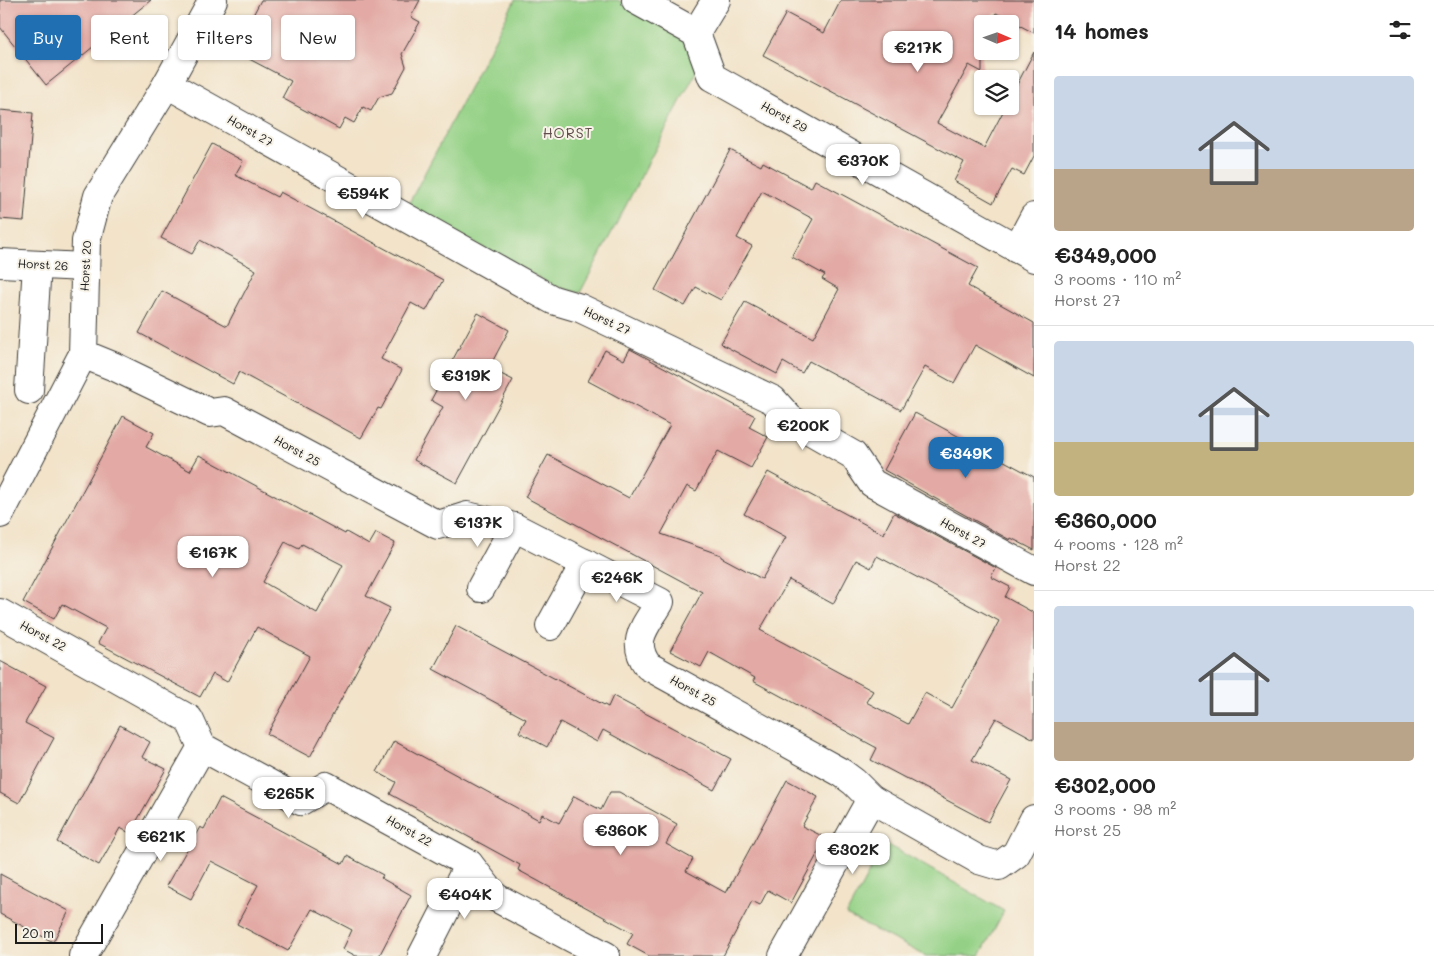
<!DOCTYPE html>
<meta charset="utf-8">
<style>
:root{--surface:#fff;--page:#f2f2f2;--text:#222;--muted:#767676;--line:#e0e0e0;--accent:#1f6fb2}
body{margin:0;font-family:Mali,sans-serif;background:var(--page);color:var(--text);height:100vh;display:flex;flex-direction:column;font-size:19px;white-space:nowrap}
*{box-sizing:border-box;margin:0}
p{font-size:16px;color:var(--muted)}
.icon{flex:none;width:28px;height:28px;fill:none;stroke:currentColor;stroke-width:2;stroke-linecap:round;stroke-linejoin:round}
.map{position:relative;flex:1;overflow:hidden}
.sheet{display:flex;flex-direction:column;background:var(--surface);width:400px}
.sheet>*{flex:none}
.guide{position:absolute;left:15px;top:15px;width:475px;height:45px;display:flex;gap:10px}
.needle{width:32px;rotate:92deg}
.buttons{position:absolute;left:974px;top:15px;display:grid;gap:10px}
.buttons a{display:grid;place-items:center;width:45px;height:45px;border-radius:5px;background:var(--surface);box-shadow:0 1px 4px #0004;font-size:25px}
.scale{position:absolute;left:15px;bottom:12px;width:88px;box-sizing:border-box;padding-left:5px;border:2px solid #1c1c1c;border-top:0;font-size:14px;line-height:18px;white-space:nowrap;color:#1c1c1c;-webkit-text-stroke:4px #f7f3e8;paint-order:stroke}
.price{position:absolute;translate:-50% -42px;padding:0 11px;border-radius:10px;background:#fff;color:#222;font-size:16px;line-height:32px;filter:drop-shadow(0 1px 2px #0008)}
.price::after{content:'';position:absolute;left:50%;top:30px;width:15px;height:11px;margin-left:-8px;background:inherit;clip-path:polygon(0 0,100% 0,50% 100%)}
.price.on{background:var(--accent);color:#fff}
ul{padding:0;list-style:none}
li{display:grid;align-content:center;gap:10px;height:265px;padding:0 20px}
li+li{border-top:1px solid var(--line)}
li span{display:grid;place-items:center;height:155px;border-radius:5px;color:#555}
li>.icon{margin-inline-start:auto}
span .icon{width:90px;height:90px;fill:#fffc;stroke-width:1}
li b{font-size:21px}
h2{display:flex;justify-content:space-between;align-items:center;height:60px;padding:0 20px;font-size:21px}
.chip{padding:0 18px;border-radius:5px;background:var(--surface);box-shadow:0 1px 4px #0004;font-size:18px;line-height:45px}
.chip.on{background:var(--accent);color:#fff}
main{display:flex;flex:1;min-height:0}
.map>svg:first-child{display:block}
.green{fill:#94d186;stroke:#587651}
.building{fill:#e3aaa5;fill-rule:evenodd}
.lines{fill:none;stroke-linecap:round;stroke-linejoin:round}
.minor-casing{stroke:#3c3a36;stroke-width:30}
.minor{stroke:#fff;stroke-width:28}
.labels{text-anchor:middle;stroke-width:4;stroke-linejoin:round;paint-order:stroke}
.street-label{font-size:12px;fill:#1c1c1c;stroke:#f7f3e8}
.neighbourhood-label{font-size:14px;letter-spacing:1px;fill:#624e4c;stroke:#f7f3e8}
</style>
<main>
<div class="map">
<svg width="1034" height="956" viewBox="0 0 1034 956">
<rect width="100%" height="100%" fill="#f7f3e8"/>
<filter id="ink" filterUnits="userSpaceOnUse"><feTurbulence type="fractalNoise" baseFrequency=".02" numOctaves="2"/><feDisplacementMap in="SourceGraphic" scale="10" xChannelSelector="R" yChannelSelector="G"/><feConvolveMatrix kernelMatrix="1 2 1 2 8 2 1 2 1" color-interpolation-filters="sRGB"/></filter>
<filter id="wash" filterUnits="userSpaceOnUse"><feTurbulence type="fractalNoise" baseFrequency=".0096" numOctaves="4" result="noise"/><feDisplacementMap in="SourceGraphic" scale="20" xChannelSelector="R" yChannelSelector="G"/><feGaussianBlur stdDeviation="1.12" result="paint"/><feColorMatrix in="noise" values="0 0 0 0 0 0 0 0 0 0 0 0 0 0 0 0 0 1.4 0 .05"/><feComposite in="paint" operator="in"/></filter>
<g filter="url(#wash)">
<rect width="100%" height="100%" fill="#f2e3c9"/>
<g class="green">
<path d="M515,0H618L681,37L699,66L580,293L554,286L407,207Z"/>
<path d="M885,843L1004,911L980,956H926L846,915Z"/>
</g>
<g id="blocks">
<g class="building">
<path d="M0,0H151L46,85L0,27Z"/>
<path d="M261,0H420L411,17L420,22L402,54L406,67L392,93L379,97L371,111L363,107L354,123L345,118L339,129L282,98L291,81L234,51Z"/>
<path d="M841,0H1034V33L996,13L990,24H982V72L969,65L937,123L984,148L1006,106H1010V98L1034,52V156L1024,175L1012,169L993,203L954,181L964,162L763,55L786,13L824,33Z"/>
<path d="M0,110L33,113L24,221L0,219Z"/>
<path d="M212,144L243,161L235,175L277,197L280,192L443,280L426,311L411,303L381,359L402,370L381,409L378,408L361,438L239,372L233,384L139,333L162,291L227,326L256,270L200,240L192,254L161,238Z"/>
<path d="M730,150L761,166L763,162L811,188L815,180L978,268L968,286L1034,323V378L975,345L954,383L925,367L901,410L809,361L802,373L783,362L777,374L723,345L721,343L745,302L813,338L839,289L822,279L825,275L792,257L813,219L762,191L737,238L752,246L721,300L696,287L685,306L655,290Z"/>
<path d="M478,313L509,330L489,368L513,380L457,483L414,460L443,407L431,400Z"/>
<path d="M630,349L755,416L749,427L768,437L751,468L718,451L696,491L687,486L661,534L721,555V557L762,579L786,537L744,514L768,472L883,534L894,513L996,568L991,577L1010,587L1005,597L1034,613V739L996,718L972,760L1011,780L988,822L871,760L877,748L753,681L755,678L709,652L701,667L670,651L702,592L525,497L548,455L629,498L670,425L588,381L605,350L624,360ZM877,556L999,621L952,708L925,693L908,724L866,702L873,691L760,630L789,580L833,604L856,560L871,568Z"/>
<path d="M915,413L1034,477V550L1011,538L1010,540L884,470Z"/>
<path d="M123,416L154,433L146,447L190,471L199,455L345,534L346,532L369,545L376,533L395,543L366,596L390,608L310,757L267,734L310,656L257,627L227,682L213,674L200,697L98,643L106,628L62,604L54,619L23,602ZM285,542L299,549L302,544L343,565L317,613L263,582Z"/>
<path d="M456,626L608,707L613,696L731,759L714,790L603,730L597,742L560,722L547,747L519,732L526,719L433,669Z"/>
<path d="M0,661L46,686L25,723L54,738L19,803L0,793Z"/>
<path d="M120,725L150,742L142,757L166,769L130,833L120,828L99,865L57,842Z"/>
<path d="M394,741L539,820L542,814L559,823L574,796L601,810L610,792H619L677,824L666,844L693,859L686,871L726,893L787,780L818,797L802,826L826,838L791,903L768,890L760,905L752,901L723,956H649L627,944L633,933L518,870L520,865L390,794L396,782L377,772Z"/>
<path d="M220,798L343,864L347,856L383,875L381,878L411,895L379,956H356L343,949L352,930L312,909L288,951L237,924L258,885L211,861L191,899L166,886L200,827L204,829Z"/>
<path d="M0,874L69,911L53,942L0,914Z"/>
</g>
</g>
</g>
<g filter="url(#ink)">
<use href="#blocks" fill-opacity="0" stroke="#3c3a36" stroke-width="1"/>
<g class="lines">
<g class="minor-casing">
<g id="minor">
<path d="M636,0L696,33L712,77L1034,258"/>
<path d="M696,33L716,0"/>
<path d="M167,84L553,300L580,308L773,400L790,419L853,455L872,483L1034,571"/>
<path d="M1017,249L1034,217"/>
<path d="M0,263L85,267"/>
<path d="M83,354L115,367L210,413L224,411L438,525L467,516L514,527L660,602C647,625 629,640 648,666L842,773L854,782L871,799L979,860L999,866L1016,854L1034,819"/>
<path d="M29,390L37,265"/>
<path d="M0,514L83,354L86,241L98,196L167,84L213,0"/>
<path d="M481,588L514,527"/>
<path d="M0,613L189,719L202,747L301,801L326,786L469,864L495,897L606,956"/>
<path d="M550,626L585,563"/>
<path d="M83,956L202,747"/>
<path d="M422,956L469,864"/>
<path d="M783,956L871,799"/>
</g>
</g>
<use href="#minor" class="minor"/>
</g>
</g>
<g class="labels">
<g class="street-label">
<text transform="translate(784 117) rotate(29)" y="4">Horst 29</text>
<text transform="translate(250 131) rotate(30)" y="4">Horst 27</text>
<text transform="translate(43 265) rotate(3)" y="4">Horst 26</text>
<text transform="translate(86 266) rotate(-87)" y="4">Horst 20</text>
<text transform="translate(607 321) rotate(25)" y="4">Horst 27</text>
<text transform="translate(297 451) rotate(29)" y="4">Horst 25</text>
<text transform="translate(963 533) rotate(29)" y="4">Horst 27</text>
<text transform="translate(43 636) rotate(28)" y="4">Horst 22</text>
<text transform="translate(693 691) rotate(29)" y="4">Horst 25</text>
<text transform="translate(409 831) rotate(29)" y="4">Horst 22</text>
</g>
<g class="neighbourhood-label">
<text x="568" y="138">HORST</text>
</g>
</g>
</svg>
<div class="buttons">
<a><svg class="needle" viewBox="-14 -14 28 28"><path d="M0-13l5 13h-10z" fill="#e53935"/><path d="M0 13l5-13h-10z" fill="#767676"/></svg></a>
<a><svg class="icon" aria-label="layers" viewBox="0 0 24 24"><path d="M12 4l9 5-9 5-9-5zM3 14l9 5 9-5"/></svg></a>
</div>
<div class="scale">20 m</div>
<b class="price" style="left:918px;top:73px">€217K</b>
<b class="price" style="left:863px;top:186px">€370K</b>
<b class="price" style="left:363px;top:219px">€594K</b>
<b class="price" style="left:466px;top:401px">€319K</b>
<b class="price" style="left:803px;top:451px">€200K</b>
<b class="price on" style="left:966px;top:479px">€349K</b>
<b class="price" style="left:478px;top:548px">€137K</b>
<b class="price" style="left:213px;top:578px">€167K</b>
<b class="price" style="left:617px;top:603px">€246K</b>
<b class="price" style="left:289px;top:819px">€265K</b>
<b class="price" style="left:621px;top:856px">€360K</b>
<b class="price" style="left:161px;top:862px">€621K</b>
<b class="price" style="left:853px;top:875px">€302K</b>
<b class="price" style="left:465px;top:920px">€404K</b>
<div class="guide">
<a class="chip on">Buy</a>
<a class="chip">Rent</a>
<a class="chip">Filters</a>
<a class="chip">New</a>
</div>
</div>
<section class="sheet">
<h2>14 homes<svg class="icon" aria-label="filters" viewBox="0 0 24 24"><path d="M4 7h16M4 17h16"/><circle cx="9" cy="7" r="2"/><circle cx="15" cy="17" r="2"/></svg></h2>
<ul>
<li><span style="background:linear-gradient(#c9d6e8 60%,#b9a48a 0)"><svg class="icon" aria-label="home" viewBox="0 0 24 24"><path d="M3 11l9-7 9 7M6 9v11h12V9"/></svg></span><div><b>€349,000</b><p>3 rooms · 110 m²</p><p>Horst 27</p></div></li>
<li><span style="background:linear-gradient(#c9d6e8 65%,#c2b280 0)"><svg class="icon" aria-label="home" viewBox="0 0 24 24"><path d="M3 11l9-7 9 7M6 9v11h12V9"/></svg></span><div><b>€360,000</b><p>4 rooms · 128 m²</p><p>Horst 22</p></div></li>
<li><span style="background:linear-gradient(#c9d6e8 75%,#b9a48a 0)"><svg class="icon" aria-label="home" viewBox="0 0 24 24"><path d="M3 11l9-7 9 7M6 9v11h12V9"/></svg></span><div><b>€302,000</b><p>3 rooms · 98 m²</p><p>Horst 25</p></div></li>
</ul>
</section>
</main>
